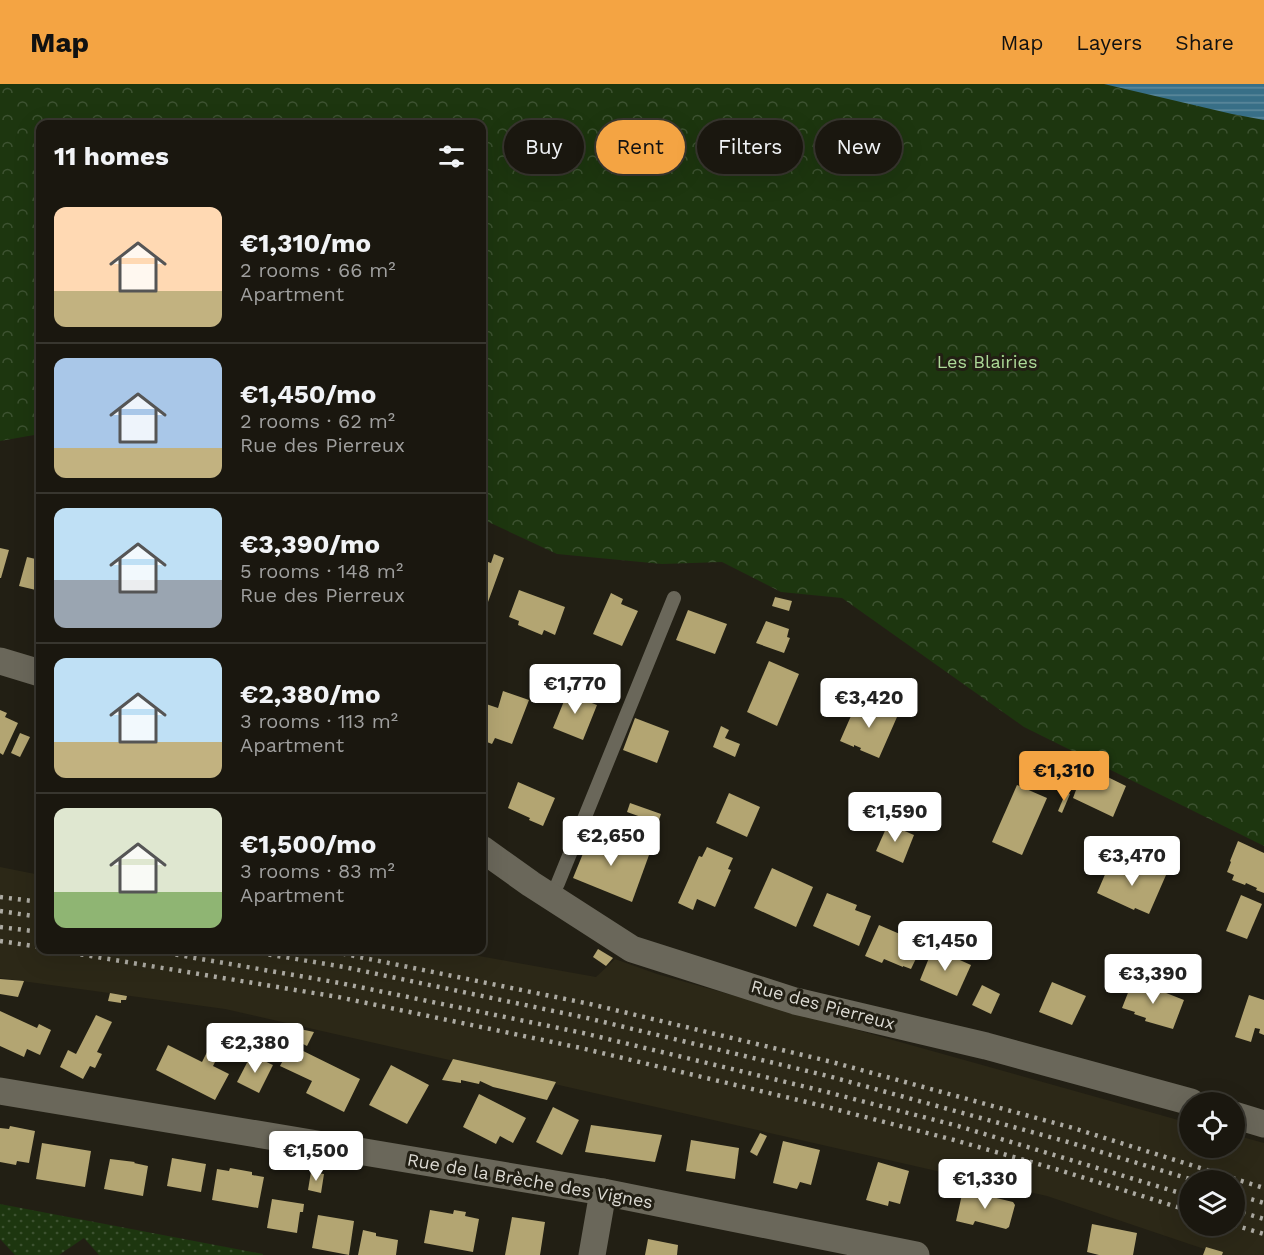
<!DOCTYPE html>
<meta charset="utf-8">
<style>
:root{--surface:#1a170f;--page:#27241d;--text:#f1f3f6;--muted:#9f9f9e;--line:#38362f;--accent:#f4a443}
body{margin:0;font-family:"Work Sans",sans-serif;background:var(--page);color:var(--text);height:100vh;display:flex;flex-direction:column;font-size:22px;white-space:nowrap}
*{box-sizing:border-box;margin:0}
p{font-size:20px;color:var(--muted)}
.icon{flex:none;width:33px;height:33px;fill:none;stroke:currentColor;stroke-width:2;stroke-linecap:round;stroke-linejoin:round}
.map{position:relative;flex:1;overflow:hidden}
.side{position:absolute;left:36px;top:36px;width:450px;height:834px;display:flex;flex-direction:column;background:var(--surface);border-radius:12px;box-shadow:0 6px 24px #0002,0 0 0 2px var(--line)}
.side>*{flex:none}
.top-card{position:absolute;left:504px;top:36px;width:570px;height:54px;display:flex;gap:12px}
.controls{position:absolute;left:1179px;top:1008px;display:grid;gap:12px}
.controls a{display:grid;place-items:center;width:66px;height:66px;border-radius:50%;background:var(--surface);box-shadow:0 6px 24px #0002,0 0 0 2px var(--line);font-size:30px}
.price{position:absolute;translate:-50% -51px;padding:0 14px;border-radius:6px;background:#fff;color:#222;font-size:20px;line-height:39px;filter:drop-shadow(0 2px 3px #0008)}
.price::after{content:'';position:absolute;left:50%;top:36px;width:18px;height:14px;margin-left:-9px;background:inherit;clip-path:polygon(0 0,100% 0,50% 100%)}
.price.current{background:var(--accent);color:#111}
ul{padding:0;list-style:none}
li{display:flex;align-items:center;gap:18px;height:150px;padding:0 18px}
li+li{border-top:2px solid var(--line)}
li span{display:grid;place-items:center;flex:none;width:168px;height:120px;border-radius:12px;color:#555}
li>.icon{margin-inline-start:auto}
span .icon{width:72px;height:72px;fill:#fffc;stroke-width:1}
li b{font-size:26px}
h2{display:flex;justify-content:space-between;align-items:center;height:72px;padding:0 18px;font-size:26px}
.tag{padding:0 21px;border-radius:27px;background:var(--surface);box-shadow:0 6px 24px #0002,0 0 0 2px var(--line);font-size:21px;line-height:54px}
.tag.current{background:var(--accent);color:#111}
header{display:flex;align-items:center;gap:36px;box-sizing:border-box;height:84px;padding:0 30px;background:var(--accent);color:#111}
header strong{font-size:28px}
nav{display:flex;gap:33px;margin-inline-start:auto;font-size:21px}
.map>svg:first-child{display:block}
.built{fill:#2c2817;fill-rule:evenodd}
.green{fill:url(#green-dots)}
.forest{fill:url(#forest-crowns)}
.water{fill:url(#water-rules)}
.building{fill:#b3a572}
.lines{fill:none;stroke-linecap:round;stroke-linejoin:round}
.lane{stroke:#6a675a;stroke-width:14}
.street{stroke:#6a675a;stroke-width:27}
.rail{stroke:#adaba3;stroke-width:4.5;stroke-dasharray:3 6;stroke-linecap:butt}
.labels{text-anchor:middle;stroke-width:6;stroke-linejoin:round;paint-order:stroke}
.park-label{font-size:18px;fill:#acd997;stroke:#221f14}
.street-label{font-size:18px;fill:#dbd9d2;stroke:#221f14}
</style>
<header>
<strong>Map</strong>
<nav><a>Map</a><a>Layers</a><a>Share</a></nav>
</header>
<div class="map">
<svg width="1264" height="1171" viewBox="0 0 1264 1171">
<defs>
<pattern id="green-dots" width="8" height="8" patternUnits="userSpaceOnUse" patternTransform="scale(1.5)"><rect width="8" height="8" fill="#1d360f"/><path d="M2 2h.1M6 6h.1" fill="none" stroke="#3d5231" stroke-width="1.8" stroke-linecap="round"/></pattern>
<pattern id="forest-crowns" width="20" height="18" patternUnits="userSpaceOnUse" patternTransform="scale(1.5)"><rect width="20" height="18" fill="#1d360f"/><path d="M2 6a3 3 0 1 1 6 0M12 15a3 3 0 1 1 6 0" fill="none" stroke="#3d5231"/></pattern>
<pattern id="water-rules" width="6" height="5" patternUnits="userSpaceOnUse" patternTransform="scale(1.5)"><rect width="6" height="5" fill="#386f87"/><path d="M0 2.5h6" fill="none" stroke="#5e8a9c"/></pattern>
</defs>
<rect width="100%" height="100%" fill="#221f14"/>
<path class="built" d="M0,783L40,791V866H445L596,893L615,875L657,890L1189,1039L1190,1064H1234L1235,1051L1264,1059V1171H1222L1047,1112L225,925L0,894ZM1190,1096H1234V1142H1190Z"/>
<path class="green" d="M0,1120L263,1170V1171H99L84,1154L59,1171H15L0,1155Z"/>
<path class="forest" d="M0,0H1264V762L1024,643L842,514L781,508L722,478L662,480L557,470L482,435V40H40V350L0,357Z"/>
<path class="water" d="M1104,0H1264V36L1232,30Z"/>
<g class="building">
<path d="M0,464L9,466L1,494H0Z"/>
<path d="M494,470L504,474L488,518L482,516V476L491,479Z"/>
<path d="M27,473L40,476V507L19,502Z"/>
<path d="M519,506L565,523L555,551L544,546L542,551L518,541L519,537L509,533Z"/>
<path d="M611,509L623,515L621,520L638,527L622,562L593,550Z"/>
<path d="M775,513L792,517L789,527L772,522Z"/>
<path d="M688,526L727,540L715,570L676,556Z"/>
<path d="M766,537L789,545L787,553L790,554L784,569L756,559Z"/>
<path d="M769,577L799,590L777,642L747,628Z"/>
<path d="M569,605L583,611L581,615L597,621L583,656L553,644Z"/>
<path d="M503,607L529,616L512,660L495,654L492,660L482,656V632L486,620L498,624Z"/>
<path d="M858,616L897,633L879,674L860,666L861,664L854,661V663L840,657Z"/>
<path d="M0,626L7,629L5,633L18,639L3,671L0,669Z"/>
<path d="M635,634L669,647L657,679L623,666Z"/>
<path d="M721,642L729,646L725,654L740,660L735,673L713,663Z"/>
<path d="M20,649L30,653L20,673L11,669Z"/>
<path d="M1079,679L1126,702L1113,733L1073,714L1079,698L1075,696L1072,704L1068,703Z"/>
<path d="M518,698L555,714L543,742L529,736L530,734L508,724Z"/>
<path d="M1017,701L1047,714L1022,771L992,758Z"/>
<path d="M1066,708L1070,710L1062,729L1058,727Z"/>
<path d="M729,709L760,723L747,753L716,739Z"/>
<path d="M630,719L661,730L658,739L627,728Z"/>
<path d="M888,740L914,751L903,779L876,767Z"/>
<path d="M591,750L649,771L632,818L573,794Z"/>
<path d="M1238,757L1264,769V809L1256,806L1257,804L1246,799L1245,801L1232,796L1234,791L1227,788L1231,778L1230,777Z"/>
<path d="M707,763L733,774L728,785L731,786L715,823L697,815L693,826L678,819L699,772L702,773Z"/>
<path d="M1110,779L1136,790L1141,780L1166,791L1149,830L1135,824L1134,826L1097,809Z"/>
<path d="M772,784L813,803L796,843L754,824Z"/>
<path d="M827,809L857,821L855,826L871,832L859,862L813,842Z"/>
<path d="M1241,811L1262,820L1247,855L1226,847Z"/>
<path d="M879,841L923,860L911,885L903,882V883L884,875L882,879L865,872Z"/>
<path d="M933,864L971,881L957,912L920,896Z"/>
<path d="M598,865L613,874L606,882L593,873Z"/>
<path d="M0,895L24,897L18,913L0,910Z"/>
<path d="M1133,896L1184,916L1173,945L1145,937L1146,934L1134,930L1135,928L1122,924Z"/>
<path d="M1052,898L1086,912L1072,941L1039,928Z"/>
<path d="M982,901L1000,910L991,930L972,921Z"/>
<path d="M110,909L127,912L126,916H121V919L108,917Z"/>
<path d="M1249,911L1264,916V951L1259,949L1260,945L1255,944L1251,958L1235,953Z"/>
<path d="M0,927L37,944L39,940L51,946L40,971L27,965L24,973L0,962Z"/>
<path d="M96,931L112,938L97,968L102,970L95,984L90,982L83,995L60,983L68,966L76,970Z"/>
<path d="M295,944L314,948L307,962L291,954Z"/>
<path d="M168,961L202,978L209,964L219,970L213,982L229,990L215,1016L156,986Z"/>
<path d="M291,961L360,995L344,1028L306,1009L312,997L280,982Z"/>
<path d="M251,971L273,981L259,1009L237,998Z"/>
<path d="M453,975L556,998L547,1016L493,1003L480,997L479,1000L461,996V999L442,996Z"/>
<path d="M391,981L429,1001L407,1040L369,1021Z"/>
<path d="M479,1010L526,1034L513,1059L500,1052L496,1060L463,1043Z"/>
<path d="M553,1023L579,1036L562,1071L536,1058Z"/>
<path d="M591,1041L662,1051L655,1078L585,1068Z"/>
<path d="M10,1042L35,1047L29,1079L17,1077L16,1081L0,1078V1044L9,1045Z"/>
<path d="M760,1049L767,1052L757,1072L750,1068Z"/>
<path d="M691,1056L739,1064L735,1095L686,1087Z"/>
<path d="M783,1057L820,1066L811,1101L800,1098L797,1105L773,1099Z"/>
<path d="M42,1059L91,1067L85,1103L36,1095Z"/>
<path d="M172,1074L206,1080L201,1108L167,1102Z"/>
<path d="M110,1075L135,1078L134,1079L148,1082L143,1112L104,1105Z"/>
<path d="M878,1078L909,1087L900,1120L889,1117L888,1122L866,1116Z"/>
<path d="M230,1084L252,1088V1091L264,1093L258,1124L212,1116L217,1085L229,1087Z"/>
<path d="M311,1088L324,1090L321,1109L308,1106Z"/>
<path d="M963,1106L1013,1118L1015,1121L1009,1143L1006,1145L975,1137L973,1141L956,1137Z"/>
<path d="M272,1115L304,1120L303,1128H300L297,1149L267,1144Z"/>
<path d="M430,1126L453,1130L454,1126L466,1128L465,1132L479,1135L473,1168L424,1159Z"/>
<path d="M318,1131L354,1137L349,1171L312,1164Z"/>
<path d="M512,1133L545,1138L540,1171H505Z"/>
<path d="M1092,1140L1137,1149L1133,1171H1099L1087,1168Z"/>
<path d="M363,1146L376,1149V1152L398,1156L396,1171H358Z"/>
<path d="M648,1155L678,1161L677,1171H645Z"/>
<path d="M1206,1163L1223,1168L1222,1171H1203Z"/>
</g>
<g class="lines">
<path class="lane" d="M551,813L558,799L674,514"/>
<g class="street">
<path d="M0,577L40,589"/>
<path d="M482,765L531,800L632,865L795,917L986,962L1191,1018"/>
<path d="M0,1007L603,1108L916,1171"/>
<path d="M1234,1031L1264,1040"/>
<path d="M592,1171L603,1108"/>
</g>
<g class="rail">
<path d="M0,813L40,818"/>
<path d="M0,827L40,833"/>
<path d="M0,843L40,848"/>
<path d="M0,857L40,863"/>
<path d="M54,866L338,913L581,964L819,1021L954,1056L1059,1086L1190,1127"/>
<path d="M149,866L340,899L583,949L823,1007L958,1042L1190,1112"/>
<path d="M242,866L344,883L587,934L828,992L1068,1058L1193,1096"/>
<path d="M325,866L590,920L832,978L1073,1044L1264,1104"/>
<path d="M1234,1110L1264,1119"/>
<path d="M1234,1126L1264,1135"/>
<path d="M1234,1141L1264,1150"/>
</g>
</g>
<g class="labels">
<g class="park-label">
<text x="987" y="284">Les Blairies</text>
</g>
<g class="street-label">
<text transform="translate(823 921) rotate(15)" y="6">Rue des Pierreux</text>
<text transform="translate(530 1097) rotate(10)" y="6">Rue de la Brèche des Vignes</text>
</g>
</g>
</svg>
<div class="controls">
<a><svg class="icon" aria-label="locate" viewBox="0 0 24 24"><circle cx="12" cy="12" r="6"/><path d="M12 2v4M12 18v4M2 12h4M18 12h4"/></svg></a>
<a><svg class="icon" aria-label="layers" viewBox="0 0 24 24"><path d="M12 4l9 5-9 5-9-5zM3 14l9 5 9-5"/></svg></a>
</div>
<b class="price" style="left:575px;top:631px">€1,770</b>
<b class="price" style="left:869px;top:645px">€3,420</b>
<b class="price current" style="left:1064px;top:718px">€1,310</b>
<b class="price" style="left:895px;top:759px">€1,590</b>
<b class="price" style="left:611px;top:783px">€2,650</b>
<b class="price" style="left:1132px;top:803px">€3,470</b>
<b class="price" style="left:945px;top:888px">€1,450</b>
<b class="price" style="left:1153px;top:921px">€3,390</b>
<b class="price" style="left:255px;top:990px">€2,380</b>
<b class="price" style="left:316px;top:1098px">€1,500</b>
<b class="price" style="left:985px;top:1126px">€1,330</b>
<div class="top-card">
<a class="tag">Buy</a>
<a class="tag current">Rent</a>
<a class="tag">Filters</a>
<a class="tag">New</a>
</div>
<section class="side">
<h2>11 homes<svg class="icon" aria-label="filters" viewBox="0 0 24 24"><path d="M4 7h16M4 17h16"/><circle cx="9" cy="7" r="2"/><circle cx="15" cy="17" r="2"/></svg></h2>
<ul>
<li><span style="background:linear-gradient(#ffd9b3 70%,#c2b280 0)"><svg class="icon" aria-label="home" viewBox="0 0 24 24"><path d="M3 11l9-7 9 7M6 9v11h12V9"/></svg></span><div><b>€1,310/mo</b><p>2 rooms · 66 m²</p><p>Apartment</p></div></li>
<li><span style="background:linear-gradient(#a9c7e8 75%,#c2b280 0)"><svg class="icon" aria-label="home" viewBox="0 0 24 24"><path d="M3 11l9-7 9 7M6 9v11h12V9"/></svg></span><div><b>€1,450/mo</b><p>2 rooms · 62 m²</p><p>Rue des Pierreux</p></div></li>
<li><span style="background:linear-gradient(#bfe0f5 60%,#9aa5b1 0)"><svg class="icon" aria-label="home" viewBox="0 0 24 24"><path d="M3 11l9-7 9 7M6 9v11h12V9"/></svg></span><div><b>€3,390/mo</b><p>5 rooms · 148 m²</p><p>Rue des Pierreux</p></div></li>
<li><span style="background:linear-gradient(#bfe0f5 70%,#c2b280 0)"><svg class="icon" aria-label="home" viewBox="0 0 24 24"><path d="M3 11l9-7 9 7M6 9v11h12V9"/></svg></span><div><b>€2,380/mo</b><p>3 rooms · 113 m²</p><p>Apartment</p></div></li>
<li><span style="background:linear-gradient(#dfe7d0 70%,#8fb573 0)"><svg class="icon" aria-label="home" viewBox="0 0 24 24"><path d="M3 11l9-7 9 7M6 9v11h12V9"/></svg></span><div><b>€1,500/mo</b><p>3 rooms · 83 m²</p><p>Apartment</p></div></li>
</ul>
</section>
</div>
